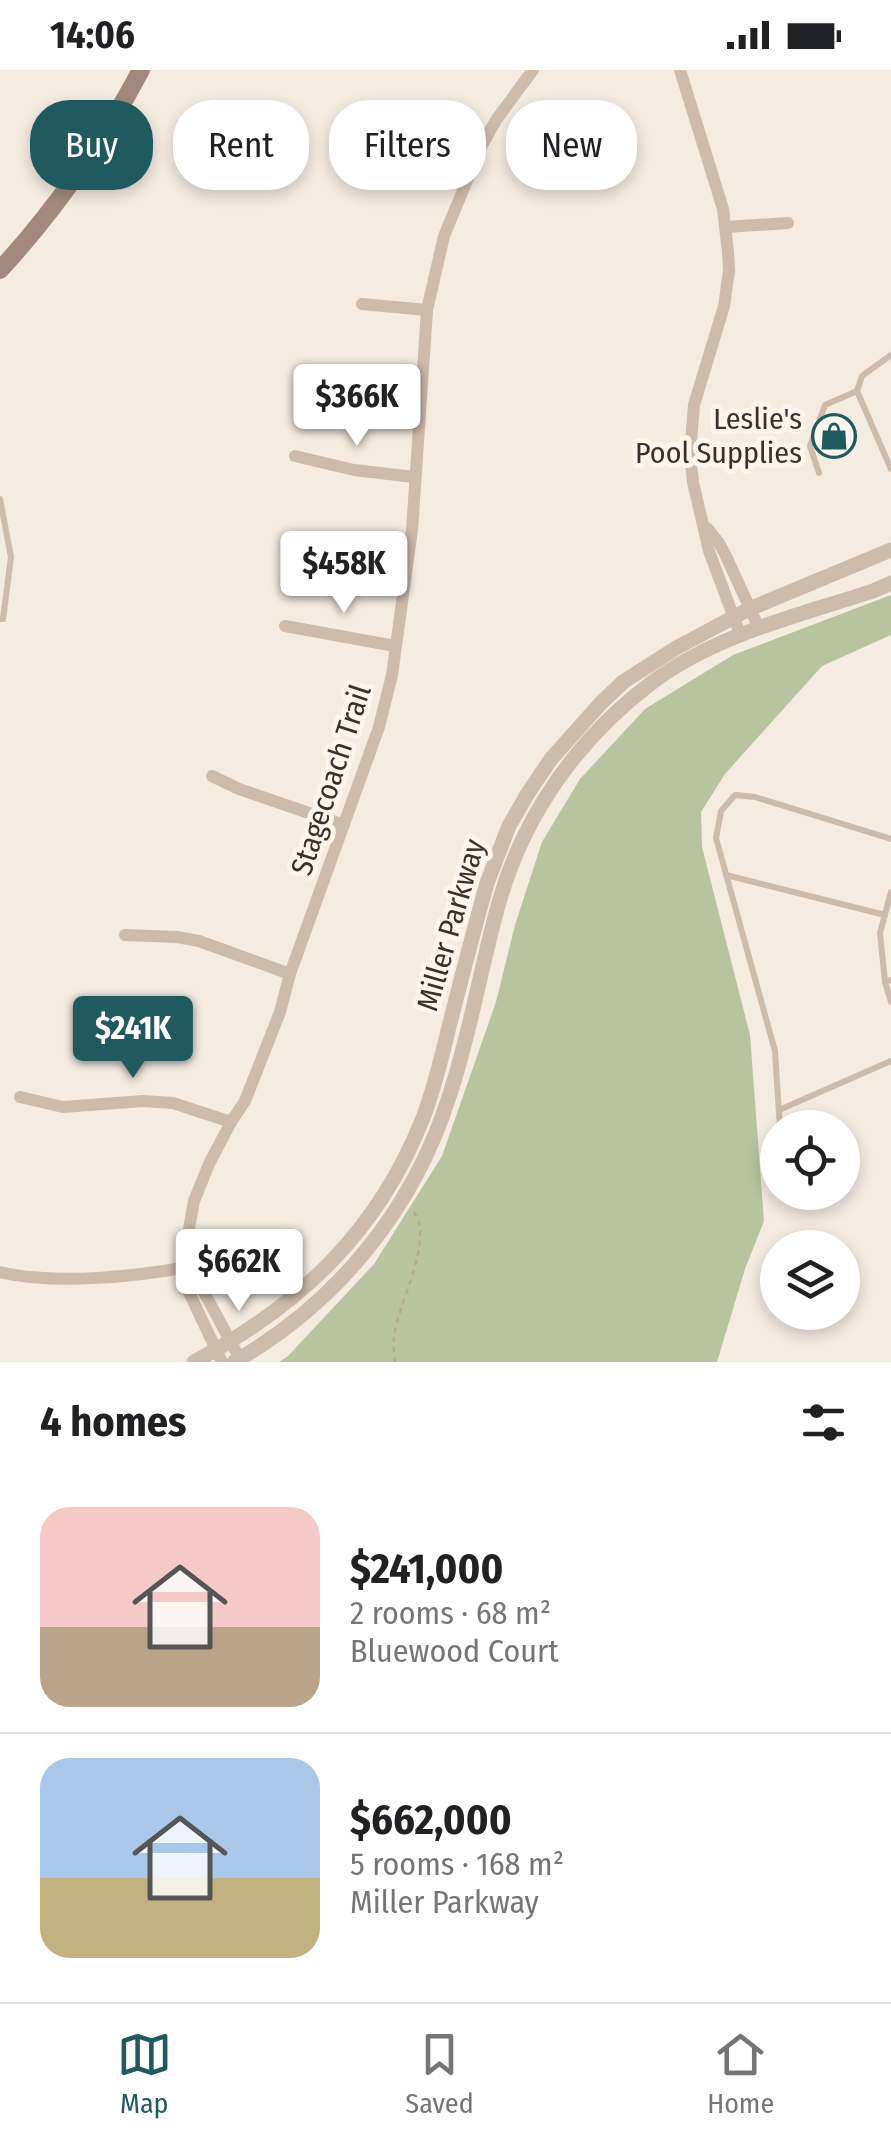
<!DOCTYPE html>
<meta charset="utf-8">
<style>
:root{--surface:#fff;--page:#f6f6f6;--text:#202124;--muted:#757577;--line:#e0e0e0;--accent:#1f5a5e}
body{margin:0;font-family:"Fira Sans Condensed",sans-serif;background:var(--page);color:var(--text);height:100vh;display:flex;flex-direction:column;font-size:38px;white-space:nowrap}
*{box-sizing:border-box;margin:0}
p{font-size:32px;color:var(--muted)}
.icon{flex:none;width:55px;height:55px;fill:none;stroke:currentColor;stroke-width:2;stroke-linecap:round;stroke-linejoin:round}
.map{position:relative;height:1292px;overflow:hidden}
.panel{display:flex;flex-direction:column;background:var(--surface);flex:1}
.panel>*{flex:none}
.banner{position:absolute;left:30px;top:30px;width:832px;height:90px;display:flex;gap:20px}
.tools{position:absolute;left:760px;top:1040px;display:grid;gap:20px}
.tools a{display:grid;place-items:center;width:100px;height:100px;border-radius:50%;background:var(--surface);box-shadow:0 5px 15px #0003;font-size:50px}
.price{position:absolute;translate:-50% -85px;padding:0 22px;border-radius:10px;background:#fff;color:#222;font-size:32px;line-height:65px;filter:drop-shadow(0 2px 5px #0008)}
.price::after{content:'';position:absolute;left:50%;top:60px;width:30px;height:22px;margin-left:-15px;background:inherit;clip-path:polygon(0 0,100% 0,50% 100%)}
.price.active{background:var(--accent);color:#fff}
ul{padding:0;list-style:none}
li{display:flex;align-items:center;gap:30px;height:250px;padding:0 40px}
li+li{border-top:2px solid var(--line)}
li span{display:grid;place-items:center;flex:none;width:280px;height:200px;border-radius:30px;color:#555}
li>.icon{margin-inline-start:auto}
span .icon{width:120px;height:120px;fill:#fffc;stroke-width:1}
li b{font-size:42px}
h2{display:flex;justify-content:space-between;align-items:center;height:120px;padding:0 40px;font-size:42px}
.pill{padding:0 35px;border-radius:40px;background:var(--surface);box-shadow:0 5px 15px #0003;font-size:35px;line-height:90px}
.pill.active{background:var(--accent);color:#fff}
.status{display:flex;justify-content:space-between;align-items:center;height:70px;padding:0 50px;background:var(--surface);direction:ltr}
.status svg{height:28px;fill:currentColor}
.menu{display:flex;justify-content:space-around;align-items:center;height:140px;border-top:2px solid var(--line);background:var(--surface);font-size:28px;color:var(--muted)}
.menu a{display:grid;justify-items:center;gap:5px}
.menu .active{color:var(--accent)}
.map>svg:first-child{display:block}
.green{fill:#b8c4a0}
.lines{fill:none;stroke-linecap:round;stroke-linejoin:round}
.path{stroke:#b9a596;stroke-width:2.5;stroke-dasharray:5 5;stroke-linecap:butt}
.service{stroke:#cdbbac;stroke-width:6}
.minor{stroke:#cdbbac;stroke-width:12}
.tertiary{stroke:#cdbbac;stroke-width:15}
.secondary{stroke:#a18a7d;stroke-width:18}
.labels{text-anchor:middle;stroke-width:10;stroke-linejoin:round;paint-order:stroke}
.poi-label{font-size:30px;fill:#3b302b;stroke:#fbf5ee;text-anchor:end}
.street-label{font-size:30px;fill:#3b302b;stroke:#fbf5ee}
</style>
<div class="status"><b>14:06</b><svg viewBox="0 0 49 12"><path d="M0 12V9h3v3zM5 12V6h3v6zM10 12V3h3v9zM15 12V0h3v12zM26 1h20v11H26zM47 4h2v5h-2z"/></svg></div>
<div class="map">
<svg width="891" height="1292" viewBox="0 0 891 1292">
<rect width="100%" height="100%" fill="#f4ebe1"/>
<path class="green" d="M891,525V565L822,596L725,704L701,742L702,777L750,965L764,1151L745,1199L717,1292H279L288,1286L374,1194L442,1086L496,932L515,855L542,772L580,709L645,639L733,585Z"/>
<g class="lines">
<path class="path" d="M395,1292C394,1284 393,1275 394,1267C397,1235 436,1168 413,1141"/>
<g class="service">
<path d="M857,321L891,399"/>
<path d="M819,403L810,376L825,335L857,321L862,306L891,285"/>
<path d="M0,429L11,487L3,549H0"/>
<path d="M726,805L885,845"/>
<path d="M891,910L885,912L891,932"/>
<path d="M885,912L880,863L891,822"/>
<path d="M779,1040L891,991"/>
<path d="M780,1058L775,981L716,768L721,741L735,725L755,727L891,769"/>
</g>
<g class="minor">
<path d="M680,0L723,139L728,182L729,201L724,236L694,335L690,385L693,412L709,481L740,564"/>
<path d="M726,157L788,153"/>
<path d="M362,234L427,240"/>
<path d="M295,386L354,400L414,407"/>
<path d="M707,458L719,473L725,484L759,558"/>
<path d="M285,556L395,576"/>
<path d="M212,706L239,719L344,755"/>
<path d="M125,865L177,867L199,871L290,904"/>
<path d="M20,1027L63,1037L143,1031L173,1033L231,1052"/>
<path d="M188,1197L197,1209L240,1289"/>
<path d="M0,1202C55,1215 132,1207 188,1197"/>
<path d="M222,1292L185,1214L189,1159L194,1131L209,1094L231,1052L245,1031L280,942L290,904L379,657L392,605L412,460L427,240L444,166L481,77L496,50L533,0"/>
</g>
<g class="tertiary">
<path d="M194,1292C300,1235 378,1162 423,1048C435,1017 442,985 450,953C462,906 474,859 487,813L509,756L528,723L551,689L601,633L623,612L676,578L749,539L891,480"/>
<path d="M234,1292C337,1233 413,1140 449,1027C471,962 481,894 500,829C525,743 579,668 650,614C714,565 797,546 873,521L891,513"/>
</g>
<path class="secondary" d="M0,200C56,139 102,73 141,0"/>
</g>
<defs>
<g id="shop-ring" transform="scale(2.25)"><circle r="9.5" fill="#fbf5ee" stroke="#1f5a5e" stroke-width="1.5"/><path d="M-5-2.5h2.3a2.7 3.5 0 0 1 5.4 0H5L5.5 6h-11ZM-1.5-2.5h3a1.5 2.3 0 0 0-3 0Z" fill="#1f5a5e"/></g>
</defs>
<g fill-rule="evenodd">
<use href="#shop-ring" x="834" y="366"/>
</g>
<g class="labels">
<g class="poi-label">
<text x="802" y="359">Leslie's<tspan x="802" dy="34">Pool Supplies</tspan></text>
</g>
<g class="street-label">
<text transform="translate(331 710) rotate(-72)" y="10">Stagecoach Trail</text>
<text transform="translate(451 855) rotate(-74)" y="10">Miller Parkway</text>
</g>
</g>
</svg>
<div class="tools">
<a><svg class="icon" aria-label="locate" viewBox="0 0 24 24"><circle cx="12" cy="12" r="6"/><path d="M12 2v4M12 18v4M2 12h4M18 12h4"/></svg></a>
<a><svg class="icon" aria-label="layers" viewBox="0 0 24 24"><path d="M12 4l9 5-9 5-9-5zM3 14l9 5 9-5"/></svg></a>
</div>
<b class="price" style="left:357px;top:379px">$366K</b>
<b class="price" style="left:344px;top:546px">$458K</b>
<b class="price active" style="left:133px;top:1011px">$241K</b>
<b class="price" style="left:239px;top:1244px">$662K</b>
<div class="banner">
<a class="pill active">Buy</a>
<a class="pill">Rent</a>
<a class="pill">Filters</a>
<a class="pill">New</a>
</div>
</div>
<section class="panel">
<h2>4 homes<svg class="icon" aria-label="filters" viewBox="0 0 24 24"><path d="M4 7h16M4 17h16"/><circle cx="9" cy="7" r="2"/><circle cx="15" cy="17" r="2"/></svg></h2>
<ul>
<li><span style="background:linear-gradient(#f6c9c9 60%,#b9a48a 0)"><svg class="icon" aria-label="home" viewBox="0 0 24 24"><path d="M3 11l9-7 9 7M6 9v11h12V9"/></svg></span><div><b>$241,000</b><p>2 rooms · 68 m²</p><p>Bluewood Court</p></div></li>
<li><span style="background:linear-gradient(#a9c7e8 60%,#c2b280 0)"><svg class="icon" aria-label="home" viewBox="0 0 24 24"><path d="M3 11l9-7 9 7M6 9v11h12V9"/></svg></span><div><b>$662,000</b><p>5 rooms · 168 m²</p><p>Miller Parkway</p></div></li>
</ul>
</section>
<nav class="menu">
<a class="active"><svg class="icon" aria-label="map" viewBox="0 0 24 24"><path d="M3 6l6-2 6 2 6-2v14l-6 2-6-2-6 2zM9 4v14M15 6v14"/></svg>Map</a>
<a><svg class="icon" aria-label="saved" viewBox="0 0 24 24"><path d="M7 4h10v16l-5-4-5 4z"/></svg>Saved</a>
<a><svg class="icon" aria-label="home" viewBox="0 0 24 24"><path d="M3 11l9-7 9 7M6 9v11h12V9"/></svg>Home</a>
</nav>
